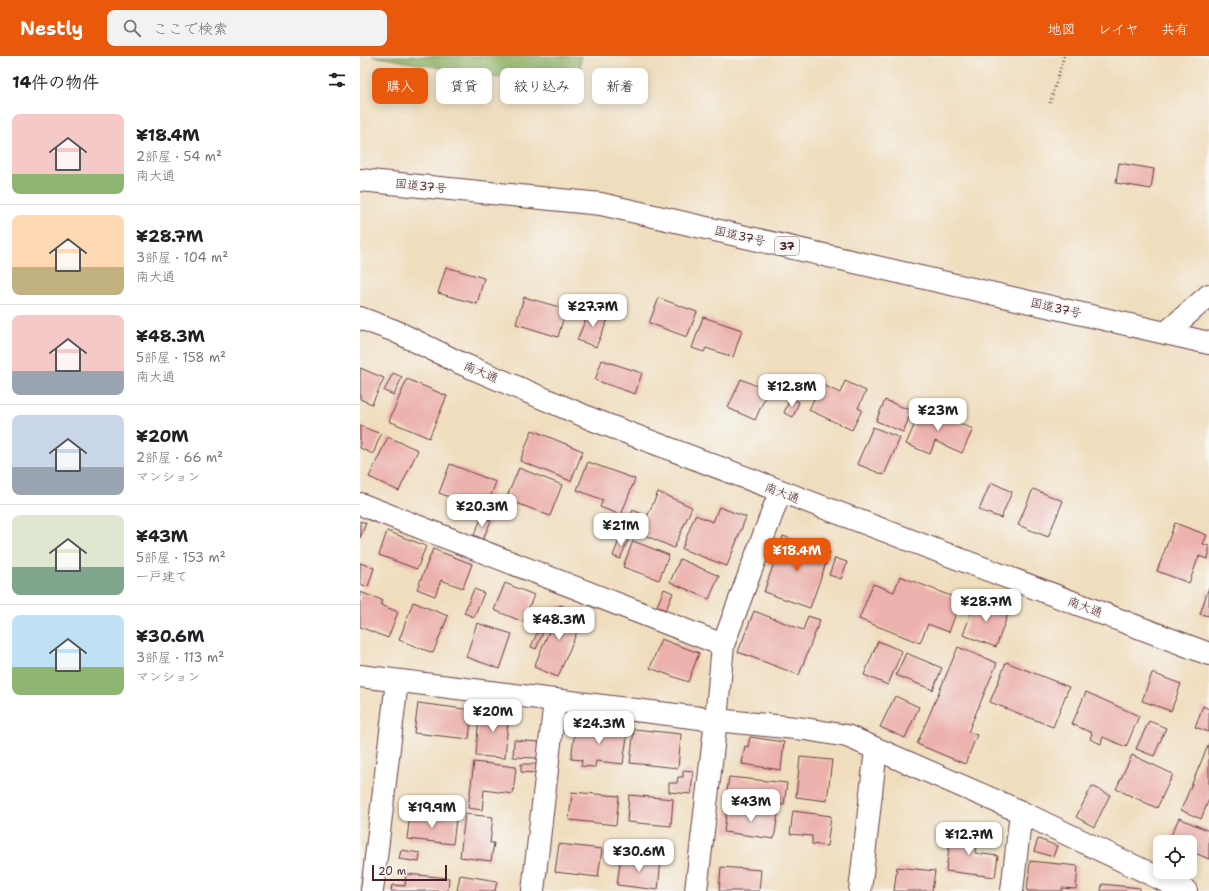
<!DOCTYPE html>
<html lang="ja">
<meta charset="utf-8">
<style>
:root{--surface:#fff;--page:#f2f2f2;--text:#202124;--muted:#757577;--line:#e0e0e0;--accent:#ea580c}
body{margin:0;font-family:"Shantell Sans","Klee One",sans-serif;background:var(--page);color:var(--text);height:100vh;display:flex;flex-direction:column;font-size:15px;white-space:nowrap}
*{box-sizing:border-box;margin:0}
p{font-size:13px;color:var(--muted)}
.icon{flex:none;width:22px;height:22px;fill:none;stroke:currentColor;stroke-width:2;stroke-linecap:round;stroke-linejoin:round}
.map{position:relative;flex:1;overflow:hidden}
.sheet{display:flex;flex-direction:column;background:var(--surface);width:360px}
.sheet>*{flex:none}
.hud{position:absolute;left:12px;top:12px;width:380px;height:36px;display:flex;gap:8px}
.buttons{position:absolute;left:793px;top:779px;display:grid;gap:8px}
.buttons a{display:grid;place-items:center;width:44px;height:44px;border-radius:8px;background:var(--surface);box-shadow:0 2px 10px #0003;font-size:20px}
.scale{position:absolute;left:12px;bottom:10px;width:75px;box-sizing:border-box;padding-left:4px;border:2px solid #4a1f2b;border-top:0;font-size:11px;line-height:14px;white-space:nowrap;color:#4a1f2b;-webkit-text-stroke:3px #f6f6f2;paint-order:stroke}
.price{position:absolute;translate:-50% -34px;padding:0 9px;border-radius:8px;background:#fff;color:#222;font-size:13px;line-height:26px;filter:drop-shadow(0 1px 2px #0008)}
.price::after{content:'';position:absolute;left:50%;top:24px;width:12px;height:9px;margin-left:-6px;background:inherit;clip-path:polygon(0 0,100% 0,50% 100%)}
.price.on{background:var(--accent);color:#fff}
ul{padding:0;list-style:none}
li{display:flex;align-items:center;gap:12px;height:100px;padding:0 12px}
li+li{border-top:1px solid var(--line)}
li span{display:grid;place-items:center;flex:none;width:112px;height:80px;border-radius:8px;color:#555}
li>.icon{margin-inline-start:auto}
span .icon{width:48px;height:48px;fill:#fffc;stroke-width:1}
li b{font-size:17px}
h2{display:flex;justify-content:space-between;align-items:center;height:48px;padding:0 12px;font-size:17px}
.pill{padding:0 14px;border-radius:8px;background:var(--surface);box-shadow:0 2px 10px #0003;font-size:14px;line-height:36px}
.pill.on{background:var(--accent);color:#fff}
header{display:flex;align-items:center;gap:24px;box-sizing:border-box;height:56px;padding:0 20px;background:var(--accent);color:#fff}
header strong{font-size:19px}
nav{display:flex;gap:22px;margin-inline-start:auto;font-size:14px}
.search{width:280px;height:36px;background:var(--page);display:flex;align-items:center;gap:10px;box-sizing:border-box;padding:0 14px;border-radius:8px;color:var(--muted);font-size:15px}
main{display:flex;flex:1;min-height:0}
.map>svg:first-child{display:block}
.forest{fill:#8eb065;stroke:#6c6848}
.building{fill:#ecb1ac}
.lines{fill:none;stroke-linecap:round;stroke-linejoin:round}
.minor-casing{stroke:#633c41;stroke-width:24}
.highway-casing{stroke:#633c41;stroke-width:24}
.path{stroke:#633c41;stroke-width:2.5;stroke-dasharray:1 3;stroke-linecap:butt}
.minor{stroke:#fff;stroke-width:22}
.highway{stroke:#fff;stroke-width:22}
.labels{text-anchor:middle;stroke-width:3.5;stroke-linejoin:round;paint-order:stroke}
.shield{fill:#f6f6f2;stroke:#7e6067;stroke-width:1}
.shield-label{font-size:11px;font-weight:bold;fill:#4a1f2b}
.street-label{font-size:12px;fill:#4a1f2b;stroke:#f6f6f2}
</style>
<header>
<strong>Nestly</strong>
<div class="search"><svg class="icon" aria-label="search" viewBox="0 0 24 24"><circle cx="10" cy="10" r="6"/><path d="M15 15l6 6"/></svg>ここで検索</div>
<nav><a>地図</a><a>レイヤ</a><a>共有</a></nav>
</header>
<main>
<section class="sheet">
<h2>14件の物件<svg class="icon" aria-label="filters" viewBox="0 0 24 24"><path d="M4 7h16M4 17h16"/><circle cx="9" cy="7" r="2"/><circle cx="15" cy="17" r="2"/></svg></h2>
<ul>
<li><span style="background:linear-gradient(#f6c9c9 75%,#8fb573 0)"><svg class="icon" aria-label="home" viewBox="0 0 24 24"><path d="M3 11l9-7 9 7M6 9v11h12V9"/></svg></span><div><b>¥18.4M</b><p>2部屋 · 54 m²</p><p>南大通</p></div></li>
<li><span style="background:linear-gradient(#ffd9b3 65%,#c2b280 0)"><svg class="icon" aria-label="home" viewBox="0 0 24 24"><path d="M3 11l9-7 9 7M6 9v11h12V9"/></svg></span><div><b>¥28.7M</b><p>3部屋 · 104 m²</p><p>南大通</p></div></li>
<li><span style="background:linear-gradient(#f6c9c9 70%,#9aa5b1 0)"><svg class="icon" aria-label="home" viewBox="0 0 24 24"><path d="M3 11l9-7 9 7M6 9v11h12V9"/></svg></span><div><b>¥48.3M</b><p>5部屋 · 158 m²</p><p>南大通</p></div></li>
<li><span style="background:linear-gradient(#c9d6e8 65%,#9aa5b1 0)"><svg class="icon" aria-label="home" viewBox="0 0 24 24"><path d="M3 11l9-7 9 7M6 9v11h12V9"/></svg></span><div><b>¥20M</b><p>2部屋 · 66 m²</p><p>マンション</p></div></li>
<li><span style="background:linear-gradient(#dfe7d0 65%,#7fa58c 0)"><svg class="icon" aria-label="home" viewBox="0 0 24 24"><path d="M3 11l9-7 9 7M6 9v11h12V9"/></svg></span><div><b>¥43M</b><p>5部屋 · 153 m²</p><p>一戸建て</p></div></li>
<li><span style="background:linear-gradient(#bfe0f5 65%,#8fb573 0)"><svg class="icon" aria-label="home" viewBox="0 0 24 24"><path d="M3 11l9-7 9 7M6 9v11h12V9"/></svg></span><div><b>¥30.6M</b><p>3部屋 · 113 m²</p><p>マンション</p></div></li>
</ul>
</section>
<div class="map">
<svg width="849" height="835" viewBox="0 0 849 835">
<rect width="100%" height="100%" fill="#f6f6f2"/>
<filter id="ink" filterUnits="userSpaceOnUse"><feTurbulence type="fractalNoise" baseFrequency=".025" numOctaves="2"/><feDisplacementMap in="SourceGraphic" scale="8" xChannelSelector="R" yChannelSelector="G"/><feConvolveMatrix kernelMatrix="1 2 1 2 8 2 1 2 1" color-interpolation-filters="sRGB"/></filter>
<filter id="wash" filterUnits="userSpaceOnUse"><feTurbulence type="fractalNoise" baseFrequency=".012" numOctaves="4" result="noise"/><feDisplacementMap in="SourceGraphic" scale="16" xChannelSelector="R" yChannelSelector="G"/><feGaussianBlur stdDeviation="0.9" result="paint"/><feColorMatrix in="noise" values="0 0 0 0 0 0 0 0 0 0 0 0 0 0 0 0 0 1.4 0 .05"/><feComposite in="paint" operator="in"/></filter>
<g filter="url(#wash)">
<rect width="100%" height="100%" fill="#f0ddbd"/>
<path class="forest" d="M12,0H221L219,36Z"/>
<g id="blocks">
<g class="building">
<path d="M759,107L794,113L791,133L756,127Z"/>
<path d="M86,211L124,222L117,248L78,237Z"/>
<path d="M164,241L206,253L198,281L156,268Z"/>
<path d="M299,242L337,256L327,281L289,267Z"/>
<path d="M230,253L249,261L236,291L217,284Z"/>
<path d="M343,261L382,274L373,301L346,292L344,296L332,292Z"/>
<path d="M242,304L282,317L275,338L235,324Z"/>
<path d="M0,312L24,322L12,348L0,343Z"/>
<path d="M33,317L42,321L34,339L24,335Z"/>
<path d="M47,323L87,340L69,382L29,365Z"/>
<path d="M381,323L408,335L395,364L368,352Z"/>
<path d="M485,325L506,335L498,352L502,354L492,374L449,354L461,328L480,337Z"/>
<path d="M430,342L439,346L433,361L424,357Z"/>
<path d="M525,344L552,355L543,376L516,365Z"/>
<path d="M562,351L613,373L602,397L575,385L570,398L546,388Z"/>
<path d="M0,370L21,378L13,398L0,392Z"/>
<path d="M513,371L540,382L524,419L497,408Z"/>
<path d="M172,374L223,395L211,425L160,405Z"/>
<path d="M28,381L58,394L39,435L9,421Z"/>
<path d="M228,406L275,423L261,459L240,451L243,444L217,434Z"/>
<path d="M90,408L136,426L125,455L79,437Z"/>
<path d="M159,412L202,429L190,460L146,443Z"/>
<path d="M631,426L652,436L641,462L619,454Z"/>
<path d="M673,433L703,445L688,481L658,469Z"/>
<path d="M298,436L332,451L314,492L280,477Z"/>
<path d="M359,451L386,461L367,510L322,493L335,459L353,466Z"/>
<path d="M273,454L282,458L274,478L264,474Z"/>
<path d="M122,461L131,465L123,483L114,479Z"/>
<path d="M0,465L6,467L0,482Z"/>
<path d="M815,467L847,479L843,488L849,490V499L847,503L839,500L829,527L797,515Z"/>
<path d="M27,475L66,490L57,513L19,499Z"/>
<path d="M261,479L269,482L260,503L253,500Z"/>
<path d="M423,480L470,496L450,552L404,536Z"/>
<path d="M273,485L309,499L299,524L263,511Z"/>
<path d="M73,493L112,508L103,532L81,524L75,540L57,533Z"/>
<path d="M475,502L487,506L481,523L469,519Z"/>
<path d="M320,503L359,520L349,543L310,526Z"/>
<path d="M0,507L14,512L8,531L0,528Z"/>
<path d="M540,520L601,544L589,576L568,568L560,587L499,563L513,528L534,536Z"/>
<path d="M145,527L174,539L163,566L134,554Z"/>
<path d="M849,531V560L840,558Z"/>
<path d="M114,533L124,537L114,561L104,557Z"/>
<path d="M304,533L313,537L306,554L297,550Z"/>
<path d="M0,536L22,544L21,549L38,556L28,582L0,571Z"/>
<path d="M616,543L649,555L636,591L603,579Z"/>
<path d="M53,546L88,560L73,597L39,584Z"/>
<path d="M200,549L224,559L198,621L174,611Z"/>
<path d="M394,555L443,574L448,560L460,564L439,619L378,596Z"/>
<path d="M183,563L188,565L176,593L171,591Z"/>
<path d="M117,567L152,578L140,613L106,601Z"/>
<path d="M301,583L339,597L328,626L290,612Z"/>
<path d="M518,585L542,595L528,629L504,619Z"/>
<path d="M598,591L637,607L608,676L617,679L605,708L557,688Z"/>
<path d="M546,597L582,612L573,634L536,619Z"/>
<path d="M646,606L709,631L693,671L630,646Z"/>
<path d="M792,617L821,628L811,655L782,645Z"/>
<path d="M726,636L779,660L766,691L743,681L741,688L730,683L732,677L712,668Z"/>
<path d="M535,640L559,651L545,682L520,671Z"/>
<path d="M58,647L112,654L109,683L54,677Z"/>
<path d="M843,650L849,653V676L835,671Z"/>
<path d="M129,651L149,652L145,702L116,700L119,655L129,656Z"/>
<path d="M789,665L806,672L794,700L776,693Z"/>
<path d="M216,668L268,674L263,708L236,705L235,711L221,710L222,704L211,703Z"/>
<path d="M274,673L321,678L318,712L270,707Z"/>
<path d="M390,681L424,686L421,714L382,708L385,690L388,691Z"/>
<path d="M154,684L179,686L178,702L153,701Z"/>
<path d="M849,687V743L841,763L821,754Z"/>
<path d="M772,699L813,718L797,752L756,733Z"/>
<path d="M440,701L472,704L467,745L436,741Z"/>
<path d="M114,706L156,711L153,738L124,734L122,754L108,752Z"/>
<path d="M161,708H176V717L161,716Z"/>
<path d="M323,714L333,715L331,738L309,736V727H317L318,721H323Z"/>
<path d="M369,721L427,727L424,749L366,743Z"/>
<path d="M732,730L750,739L734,771L716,761Z"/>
<path d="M212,736L259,740L256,769L209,764Z"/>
<path d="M269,739L313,743L311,770L267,766Z"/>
<path d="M367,752L418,758L414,783L364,776Z"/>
<path d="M433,755L471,760L467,790L452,788V780L430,778Z"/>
<path d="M50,758L96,763L93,788L47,783Z"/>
<path d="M105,758L133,761L130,787H134L131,805L100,801Z"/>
<path d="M819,762L849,775V803L830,795V786H808Z"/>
<path d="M591,775L618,778L615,797L638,800L635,821L586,815Z"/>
<path d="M678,783L697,790L693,801L674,795Z"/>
<path d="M199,788L242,793L238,821L195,816Z"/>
<path d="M41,794L60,797L59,806L39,803Z"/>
<path d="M261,799L301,804L298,834L257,829Z"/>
<path d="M670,805L718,810L716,833L702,832V835H667Z"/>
<path d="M361,811L401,814L399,835H359Z"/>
<path d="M537,811L575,815L572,835H534Z"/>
<path d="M46,818L89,822L88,835H31L32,829L45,830Z"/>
<path d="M100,819L137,825L135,835H97Z"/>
<path d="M742,828L780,832V835H741Z"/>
</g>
</g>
</g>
<g filter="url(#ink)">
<use href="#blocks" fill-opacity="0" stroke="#633c41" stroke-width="1"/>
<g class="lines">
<g class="minor-casing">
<g id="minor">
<path d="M0,262L35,275L98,306L234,364L849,598"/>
<path d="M806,277L849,239"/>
<path d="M0,448L363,589"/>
<path d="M0,620L356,664L445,673L487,680L661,756L826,835"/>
<path d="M12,835L37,625"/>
<path d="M173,835L195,644"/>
<path d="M336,835L356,664L363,589L420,436"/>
<path d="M500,835L516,693"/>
<path d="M652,835L661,756"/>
</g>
</g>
<g class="highway-casing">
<path id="highway" d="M0,124L241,148L849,287"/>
</g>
<path class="path" d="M690,47L704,0"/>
<use href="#minor" class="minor"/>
<use href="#highway" class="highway"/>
</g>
</g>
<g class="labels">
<rect class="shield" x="415" y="181" width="24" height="18" rx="3"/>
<g class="shield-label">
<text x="427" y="194">37</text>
</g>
<g class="street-label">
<text transform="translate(61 130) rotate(6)" y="4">国道37号</text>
<text transform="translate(380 180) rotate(13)" y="4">国道37号</text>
<text transform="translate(696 252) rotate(13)" y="4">国道37号</text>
<text transform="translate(121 316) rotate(23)" y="4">南大通</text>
<text transform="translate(422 437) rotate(21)" y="4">南大通</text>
<text transform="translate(725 551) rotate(21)" y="4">南大通</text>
</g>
</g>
</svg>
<div class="buttons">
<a><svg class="icon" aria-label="locate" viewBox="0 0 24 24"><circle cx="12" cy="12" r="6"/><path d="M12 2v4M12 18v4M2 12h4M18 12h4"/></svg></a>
</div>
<div class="scale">20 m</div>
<b class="price" style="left:233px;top:272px">¥27.7M</b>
<b class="price" style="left:432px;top:352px">¥12.8M</b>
<b class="price" style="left:578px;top:376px">¥23M</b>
<b class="price" style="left:122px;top:472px">¥20.3M</b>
<b class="price" style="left:261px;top:491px">¥21M</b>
<b class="price on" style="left:437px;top:516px">¥18.4M</b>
<b class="price" style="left:626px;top:567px">¥28.7M</b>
<b class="price" style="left:199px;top:585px">¥48.3M</b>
<b class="price" style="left:133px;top:677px">¥20M</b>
<b class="price" style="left:239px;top:689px">¥24.3M</b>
<b class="price" style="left:391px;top:767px">¥43M</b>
<b class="price" style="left:72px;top:773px">¥19.9M</b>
<b class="price" style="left:609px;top:800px">¥12.7M</b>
<b class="price" style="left:279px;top:817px">¥30.6M</b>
<div class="hud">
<a class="pill on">購入</a>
<a class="pill">賃貸</a>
<a class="pill">絞り込み</a>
<a class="pill">新着</a>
</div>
</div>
</main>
